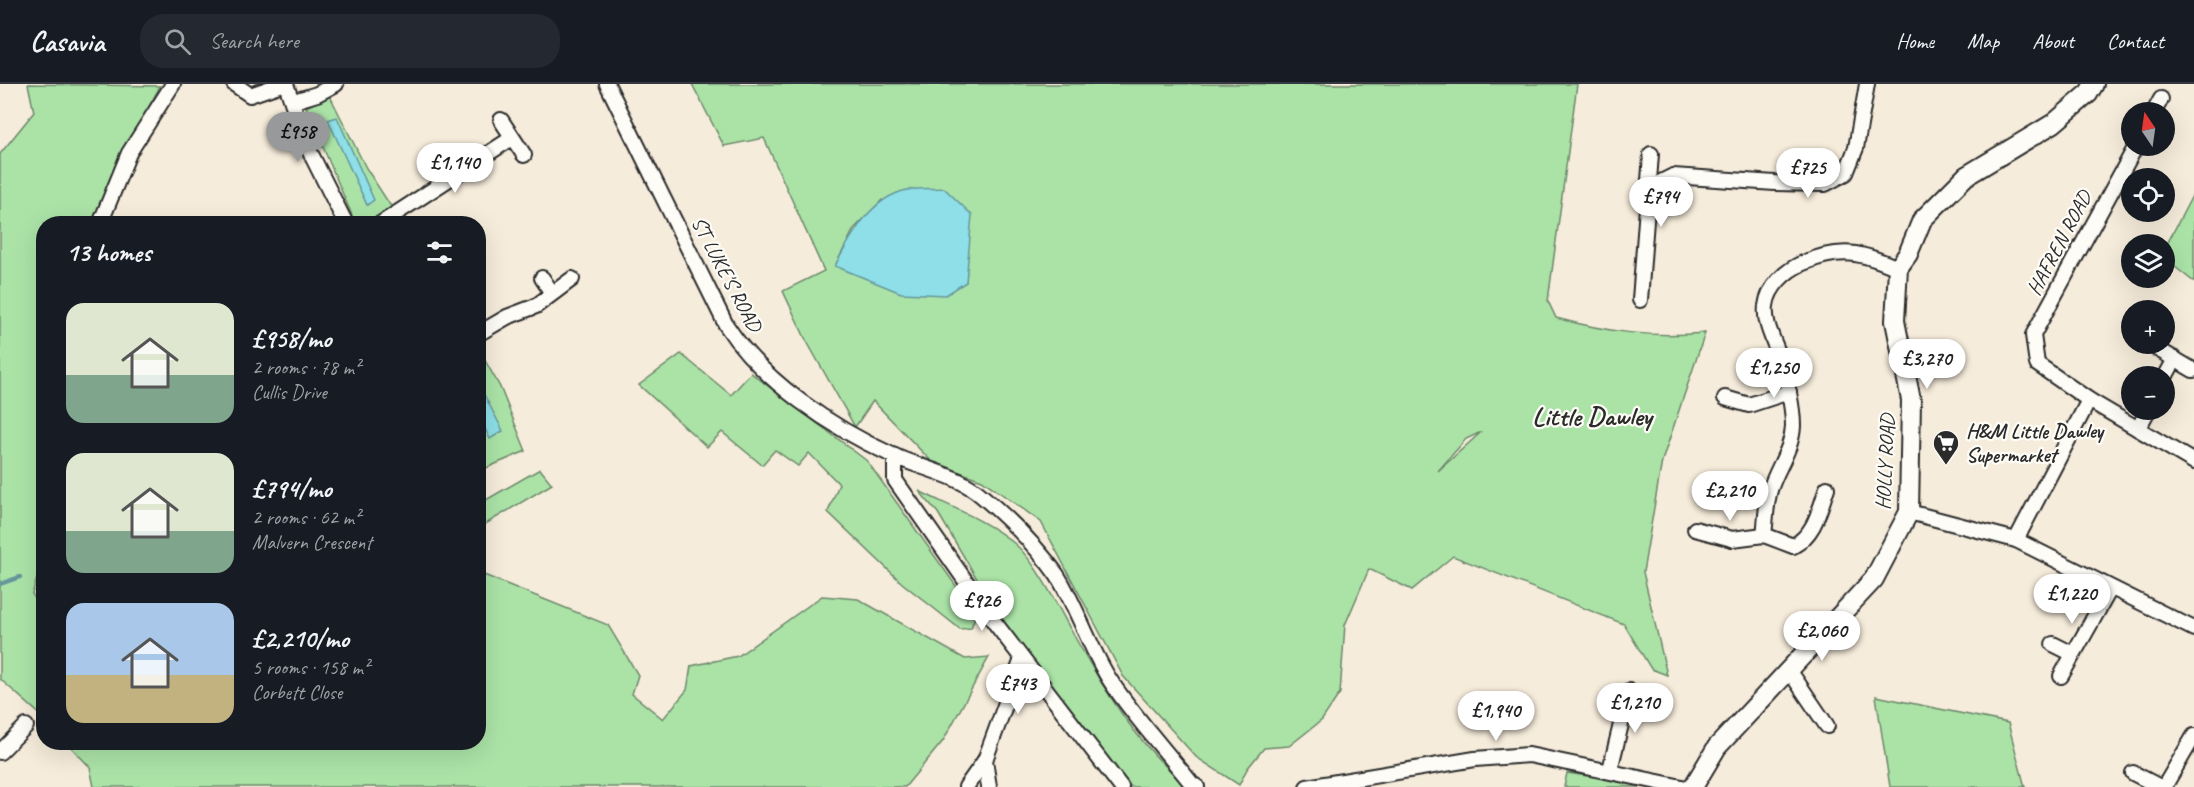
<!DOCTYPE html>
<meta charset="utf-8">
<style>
:root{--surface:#171b24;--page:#242831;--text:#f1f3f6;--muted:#9ea1a6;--line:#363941;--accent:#98999b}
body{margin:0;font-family:Caveat,sans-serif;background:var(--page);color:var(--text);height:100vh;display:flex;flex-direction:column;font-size:22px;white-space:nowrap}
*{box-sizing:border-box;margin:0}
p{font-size:20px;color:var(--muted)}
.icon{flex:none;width:33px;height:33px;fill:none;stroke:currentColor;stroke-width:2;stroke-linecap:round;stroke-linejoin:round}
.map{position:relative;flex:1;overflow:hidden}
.details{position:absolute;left:36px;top:132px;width:450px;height:534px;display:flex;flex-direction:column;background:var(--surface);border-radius:24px;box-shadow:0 6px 24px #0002}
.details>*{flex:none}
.needle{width:39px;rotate:347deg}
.buttons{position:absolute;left:2121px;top:18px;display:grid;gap:12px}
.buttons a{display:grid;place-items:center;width:54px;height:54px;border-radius:50%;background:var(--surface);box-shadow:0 6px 24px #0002;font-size:30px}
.price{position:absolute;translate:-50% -51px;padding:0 14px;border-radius:21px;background:#fff;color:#222;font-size:20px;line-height:39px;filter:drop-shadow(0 2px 3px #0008)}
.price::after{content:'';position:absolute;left:50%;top:36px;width:18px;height:14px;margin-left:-9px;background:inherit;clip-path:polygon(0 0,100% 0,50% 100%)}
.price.on{background:var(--accent);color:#111}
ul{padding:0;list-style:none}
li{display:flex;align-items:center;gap:18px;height:150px;padding:0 30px}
li span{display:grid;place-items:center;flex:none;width:168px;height:120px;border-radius:18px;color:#555}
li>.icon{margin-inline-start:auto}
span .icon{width:72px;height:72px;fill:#fffc;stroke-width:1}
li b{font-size:26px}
h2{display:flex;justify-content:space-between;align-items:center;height:72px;padding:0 30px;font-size:26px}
header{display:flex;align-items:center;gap:36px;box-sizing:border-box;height:84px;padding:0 30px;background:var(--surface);border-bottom:2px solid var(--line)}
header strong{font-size:28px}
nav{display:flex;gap:33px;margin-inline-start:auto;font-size:21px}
.search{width:420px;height:54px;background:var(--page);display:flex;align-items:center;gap:15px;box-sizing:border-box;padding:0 21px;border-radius:24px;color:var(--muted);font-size:22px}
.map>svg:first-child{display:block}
.green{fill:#abe3a7;stroke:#6b8769;stroke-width:1.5;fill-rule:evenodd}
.water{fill:#8edfe7;stroke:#66979c;stroke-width:1.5}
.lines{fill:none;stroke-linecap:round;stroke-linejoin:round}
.stream{stroke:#66979c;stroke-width:4.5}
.minor-casing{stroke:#2b2b2b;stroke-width:18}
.tertiary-casing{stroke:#2b2b2b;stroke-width:22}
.minor{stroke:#fdfcf7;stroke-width:14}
.tertiary{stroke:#fdfcf7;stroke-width:18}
.labels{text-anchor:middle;stroke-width:4.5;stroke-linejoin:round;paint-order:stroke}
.street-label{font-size:21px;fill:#2b2b2b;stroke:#fdfcf7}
.poi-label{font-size:21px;font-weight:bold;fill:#2b2b2b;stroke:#fdfcf7;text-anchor:start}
.district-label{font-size:27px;font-weight:bold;fill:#2b2b2b;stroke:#fdfcf7}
</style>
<header>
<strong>Casavia</strong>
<div class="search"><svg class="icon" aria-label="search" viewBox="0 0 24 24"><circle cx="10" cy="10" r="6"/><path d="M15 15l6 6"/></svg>Search here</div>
<nav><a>Home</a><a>Map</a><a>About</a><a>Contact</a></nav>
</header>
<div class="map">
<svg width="2194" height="703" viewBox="0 0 2194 703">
<rect width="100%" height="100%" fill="#f6ecdb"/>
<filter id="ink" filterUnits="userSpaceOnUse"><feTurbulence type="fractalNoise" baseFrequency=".0167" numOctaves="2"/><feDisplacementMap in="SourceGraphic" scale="12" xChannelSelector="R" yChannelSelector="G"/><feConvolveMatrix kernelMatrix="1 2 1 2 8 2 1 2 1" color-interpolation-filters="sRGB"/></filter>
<g filter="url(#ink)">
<g class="green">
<path d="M28,0L160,2L112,92L94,139L44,140L43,453L42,479L32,510L43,528V633L0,595V70L34,28Z"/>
<path d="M692,0H1577L1548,217L1556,234C1608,248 1651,254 1705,249L1662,377L1643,488L1667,591L1651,585L1624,540L1453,472L1412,506L1369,485L1345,541L1340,609L1322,636L1289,662L1264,664L1247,685L1239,701L1196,673L1123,592L1041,438L982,396L932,378L873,317L855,343L806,256L783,207L824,187L764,54L724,62ZM882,116L967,179L966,198L835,182L854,145ZM1479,349H1480L1438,387L1466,355Z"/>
<path d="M330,12L366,84L392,124C381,131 367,146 354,136L306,23Z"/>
<path d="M2194,108V198L2165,175V164Z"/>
<path d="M478,264L500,303L526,367L479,387Z"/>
<path d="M681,270L731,311L751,289L867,377L976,530L971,544L960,545L902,499L828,428L839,400L809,369L798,382L775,366L762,381L722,348L707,363L639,301Z"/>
<path d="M540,385L552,400L479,444V420Z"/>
<path d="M919,407C951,423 988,437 1015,460C1036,478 1058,523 1072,548C1103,604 1138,663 1189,703H1131L1002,537L938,429Z"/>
<path d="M479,489L608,541L638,591L632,610L663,635L687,606L691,582L738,572L822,512L858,515L965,575L989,573L943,657L905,703H94L90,683L67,659L478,658Z"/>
<path d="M1876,612L2008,639L2025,703H1890Z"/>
<path d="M1567,689L1648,701L1655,703H1564Z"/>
</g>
<g class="water">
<path d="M337,33L374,116L367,121L328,36Z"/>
<path d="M944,104L972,131L966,198L946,211L901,209L835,182C851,152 870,114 907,106C918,104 932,105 944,104Z"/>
<path d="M479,301L503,347L490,355L479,332Z"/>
</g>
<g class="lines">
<path class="stream" d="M0,500L20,493"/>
<g class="minor-casing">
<g id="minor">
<path d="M234,0L250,11L282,0"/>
<path d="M286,0L306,60L346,140"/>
<path d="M607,0L726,241C762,297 832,344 892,371C922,385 957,390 982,412C1010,436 1036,461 1057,491C1077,523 1088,560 1108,593C1129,627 1166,667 1192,700L1197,703"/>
<path d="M294,17L317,10L336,0"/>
<path d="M2154,28L2161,15"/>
<path d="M501,36L524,71"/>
<path d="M2136,62L2033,251L2037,280L2089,316L2194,378"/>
<path d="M1649,104L1673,92L1775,99L1825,100L1846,89L1856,64L1867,0"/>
<path d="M100,140L129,69L173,0"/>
<path d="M380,140L512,54"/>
<path d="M542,194L552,209"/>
<path d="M1640,216L1651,70"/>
<path d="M478,250L507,233L536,222L572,195"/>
<path d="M2154,263L2193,286"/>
<path d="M2164,295L2175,275"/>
<path d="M1725,314L1749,321L1789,308"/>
<path d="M2138,345L2148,326"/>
<path d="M895,372V396L995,539L1121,703"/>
<path d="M1827,404C1819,427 1815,450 1793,462L1764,451C1766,436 1766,419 1770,406C1777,383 1792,366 1793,342C1793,317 1785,290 1777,266C1772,253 1764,237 1766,222C1768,203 1786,186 1803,179C1841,163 1861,168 1898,184"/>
<path d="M1909,428L2016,456L2194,545"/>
<path d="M1695,445L1732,455L1764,451"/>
<path d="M2016,456L2089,316"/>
<path d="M2053,560L2073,570"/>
<path d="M1789,586L1827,642"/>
<path d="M2061,592L2110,505"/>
<path d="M0,668L26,642"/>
<path d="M985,676L989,703"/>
<path d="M1610,686L1629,607"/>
<path d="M2133,689L2160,703"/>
<path d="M966,703L985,676L1022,575"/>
<path d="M1307,703L1475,675L1529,671L1682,703"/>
<path d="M2164,703L2194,652"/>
</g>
</g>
<g class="tertiary-casing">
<path id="tertiary" d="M1693,703L1717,663L1874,495L1909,428L1911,316L1895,237L1898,184L1908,170L1922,136L1966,92L2054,39L2088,10L2094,0"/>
</g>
<use href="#minor" class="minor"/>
<use href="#tertiary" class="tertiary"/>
</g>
</g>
<defs>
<g id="supermarket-pin" transform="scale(1.35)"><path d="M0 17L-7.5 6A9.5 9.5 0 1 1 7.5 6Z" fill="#2b2b2b" stroke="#fdfcf7"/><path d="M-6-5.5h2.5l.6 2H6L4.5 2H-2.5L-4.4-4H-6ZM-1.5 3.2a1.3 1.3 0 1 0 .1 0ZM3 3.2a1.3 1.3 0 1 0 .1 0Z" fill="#fff"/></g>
</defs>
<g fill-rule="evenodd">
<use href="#supermarket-pin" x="1946" y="359"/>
</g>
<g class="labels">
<g class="street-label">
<text transform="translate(2059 159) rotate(-62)" y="7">HAFREN ROAD</text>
<text transform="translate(727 190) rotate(62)" y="7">ST LUKE'S ROAD</text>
<text transform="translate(1885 378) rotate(-87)" y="7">HOLLY ROAD</text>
</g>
<g class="poi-label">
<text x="1966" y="354">H&amp;M Little Dawley<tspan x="1966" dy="24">Supermarket</tspan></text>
</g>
<g class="district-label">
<text x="1592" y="341">Little Dawley</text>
</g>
</g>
</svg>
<div class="buttons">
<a><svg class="needle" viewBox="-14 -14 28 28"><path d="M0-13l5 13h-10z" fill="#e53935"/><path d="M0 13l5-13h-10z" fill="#9ea1a6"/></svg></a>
<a><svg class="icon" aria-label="locate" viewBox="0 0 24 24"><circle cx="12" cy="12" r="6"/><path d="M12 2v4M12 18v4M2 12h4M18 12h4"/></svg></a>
<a><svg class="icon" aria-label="layers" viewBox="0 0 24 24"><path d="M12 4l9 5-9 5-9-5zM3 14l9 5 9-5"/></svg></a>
<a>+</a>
<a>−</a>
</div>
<b class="price on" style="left:298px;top:79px">£958</b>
<b class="price" style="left:455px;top:110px">£1,140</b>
<b class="price" style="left:1808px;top:115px">£725</b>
<b class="price" style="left:1661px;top:144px">£794</b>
<b class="price" style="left:1927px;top:306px">£3,270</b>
<b class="price" style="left:1774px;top:315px">£1,250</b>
<b class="price" style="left:1730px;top:438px">£2,210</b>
<b class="price" style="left:2072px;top:541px">£1,220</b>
<b class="price" style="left:982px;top:548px">£926</b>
<b class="price" style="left:1822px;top:578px">£2,060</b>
<b class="price" style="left:1018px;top:631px">£743</b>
<b class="price" style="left:1635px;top:650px">£1,210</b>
<b class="price" style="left:1496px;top:658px">£1,940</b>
<section class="details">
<h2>13 homes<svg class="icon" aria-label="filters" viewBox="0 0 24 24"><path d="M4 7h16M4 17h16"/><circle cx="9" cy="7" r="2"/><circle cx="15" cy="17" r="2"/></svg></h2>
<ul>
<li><span style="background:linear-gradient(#dfe7d0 60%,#7fa58c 0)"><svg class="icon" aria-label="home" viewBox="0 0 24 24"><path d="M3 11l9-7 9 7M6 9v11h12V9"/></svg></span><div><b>£958/mo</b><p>2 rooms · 78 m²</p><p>Cullis Drive</p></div></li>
<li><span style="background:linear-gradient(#dfe7d0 65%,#7fa58c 0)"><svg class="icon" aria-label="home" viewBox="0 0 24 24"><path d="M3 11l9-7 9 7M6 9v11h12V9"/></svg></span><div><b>£794/mo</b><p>2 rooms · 62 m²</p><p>Malvern Crescent</p></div></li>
<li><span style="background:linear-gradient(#a9c7e8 60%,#c2b280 0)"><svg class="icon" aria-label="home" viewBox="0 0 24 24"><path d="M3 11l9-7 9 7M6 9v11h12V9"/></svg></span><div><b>£2,210/mo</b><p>5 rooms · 158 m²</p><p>Corbett Close</p></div></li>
</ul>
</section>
</div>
